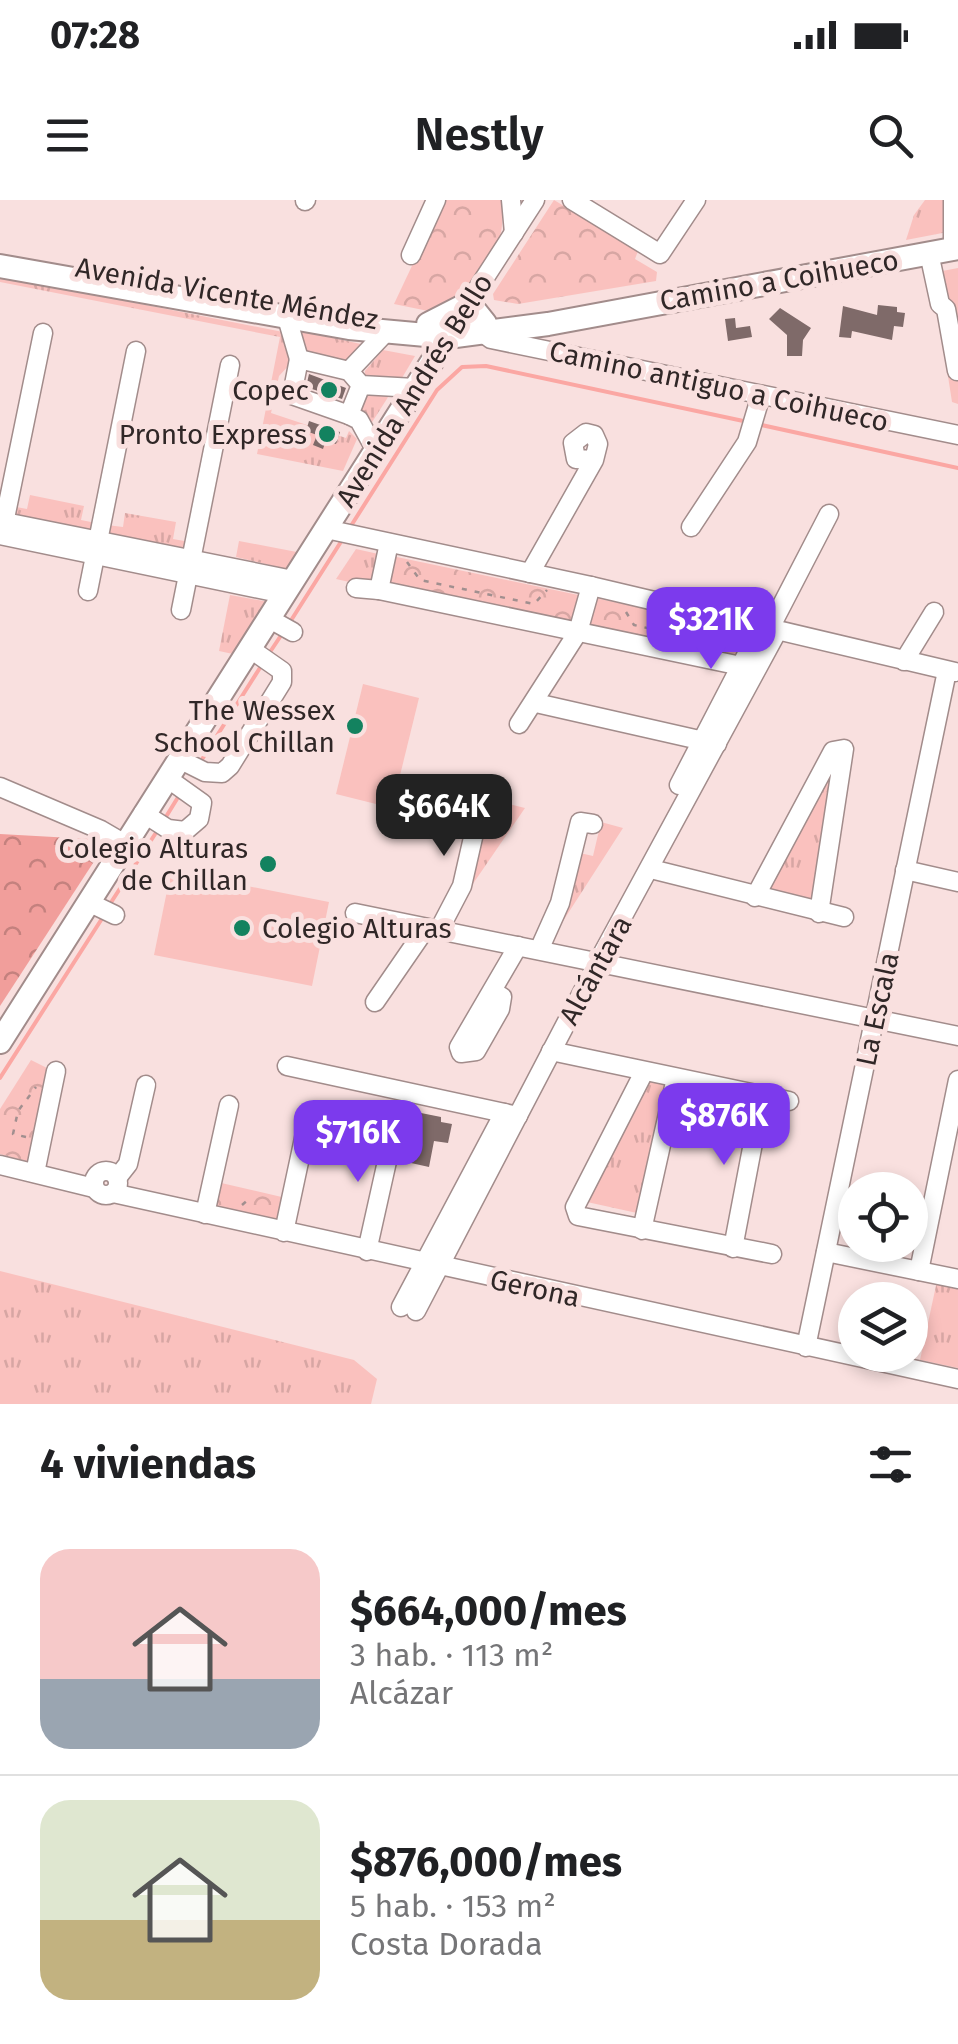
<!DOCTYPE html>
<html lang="es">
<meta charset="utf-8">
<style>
:root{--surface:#fff;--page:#f2f2f2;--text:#202124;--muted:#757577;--line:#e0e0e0;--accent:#7c3aed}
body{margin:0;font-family:"Fira Sans",sans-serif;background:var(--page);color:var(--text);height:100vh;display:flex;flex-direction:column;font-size:38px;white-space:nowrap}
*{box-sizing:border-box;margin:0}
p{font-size:32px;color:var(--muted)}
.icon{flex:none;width:55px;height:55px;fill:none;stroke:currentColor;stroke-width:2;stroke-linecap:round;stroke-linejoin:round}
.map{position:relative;height:1204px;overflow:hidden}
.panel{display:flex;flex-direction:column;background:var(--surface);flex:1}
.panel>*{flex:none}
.tools{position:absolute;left:838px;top:972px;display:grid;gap:20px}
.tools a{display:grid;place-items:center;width:90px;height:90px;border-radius:50%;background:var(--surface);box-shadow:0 5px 15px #0003;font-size:50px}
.price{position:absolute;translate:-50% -85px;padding:0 22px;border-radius:20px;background:var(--accent);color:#fff;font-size:32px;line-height:65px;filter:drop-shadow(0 2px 5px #0008)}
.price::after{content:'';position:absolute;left:50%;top:60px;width:30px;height:22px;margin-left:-15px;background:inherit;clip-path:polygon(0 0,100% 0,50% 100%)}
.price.current{background:#222;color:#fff}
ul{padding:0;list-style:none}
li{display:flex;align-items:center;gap:30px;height:250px;padding:0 40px}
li+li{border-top:2px solid var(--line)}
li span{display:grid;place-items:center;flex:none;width:280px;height:200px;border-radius:30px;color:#555}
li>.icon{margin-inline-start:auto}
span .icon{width:120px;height:120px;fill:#fffc;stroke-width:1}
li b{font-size:42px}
h2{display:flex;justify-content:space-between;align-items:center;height:120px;padding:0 40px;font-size:42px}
.status{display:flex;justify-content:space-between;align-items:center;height:70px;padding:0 50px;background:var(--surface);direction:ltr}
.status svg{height:28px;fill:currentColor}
header{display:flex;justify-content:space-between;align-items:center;height:130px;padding:0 40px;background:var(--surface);font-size:45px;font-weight:600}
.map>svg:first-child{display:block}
.grass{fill:url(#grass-tufts)}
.forest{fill:url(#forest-crowns)}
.park{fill:url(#park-crowns)}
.garden{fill:#fac1be}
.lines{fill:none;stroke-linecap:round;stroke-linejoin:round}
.stream{stroke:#fba7a3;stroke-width:4}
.building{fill:#7f6a69}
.minor-casing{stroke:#a28c8b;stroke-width:21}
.major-casing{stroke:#a28c8b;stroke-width:26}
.path{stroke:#a18f8f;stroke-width:2.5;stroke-dasharray:5 8;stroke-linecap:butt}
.minor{stroke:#fff;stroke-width:18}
.major{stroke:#fff;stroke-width:22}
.poi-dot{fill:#13825f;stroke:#f9e0df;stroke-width:4}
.labels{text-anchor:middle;stroke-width:10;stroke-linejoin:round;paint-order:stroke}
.street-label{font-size:28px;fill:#302727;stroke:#f9e0df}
.poi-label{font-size:28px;fill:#302727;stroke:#f9e0df;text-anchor:end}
</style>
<div class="status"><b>07:28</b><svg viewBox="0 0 49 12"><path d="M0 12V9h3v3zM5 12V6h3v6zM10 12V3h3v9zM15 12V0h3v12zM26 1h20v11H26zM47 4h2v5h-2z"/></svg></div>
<header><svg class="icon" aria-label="menu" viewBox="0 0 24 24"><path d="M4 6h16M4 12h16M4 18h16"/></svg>Nestly<svg class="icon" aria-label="search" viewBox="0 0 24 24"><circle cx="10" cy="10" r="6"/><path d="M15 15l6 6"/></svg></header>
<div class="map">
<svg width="958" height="1204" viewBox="0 0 958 1204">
<defs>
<pattern id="grass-tufts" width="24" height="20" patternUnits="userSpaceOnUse" patternTransform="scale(2.5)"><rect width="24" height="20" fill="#fac1be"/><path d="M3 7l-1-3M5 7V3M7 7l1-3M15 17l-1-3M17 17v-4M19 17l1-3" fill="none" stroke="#d7a6a3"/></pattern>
<pattern id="forest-crowns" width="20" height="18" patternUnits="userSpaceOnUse" patternTransform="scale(2.5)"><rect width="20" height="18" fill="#f19e9b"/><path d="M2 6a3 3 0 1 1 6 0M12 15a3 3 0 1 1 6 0" fill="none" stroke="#c4817e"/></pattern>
<pattern id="park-crowns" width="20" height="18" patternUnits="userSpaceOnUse" patternTransform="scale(2.5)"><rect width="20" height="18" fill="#fac1be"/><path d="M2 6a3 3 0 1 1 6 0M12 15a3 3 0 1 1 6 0" fill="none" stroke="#d7a6a3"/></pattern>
</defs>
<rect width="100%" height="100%" fill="#f9e0df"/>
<g class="grass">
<path d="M925,0H958V30L906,40L914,15Z"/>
<path d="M0,76L283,132L291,163L279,176L271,213L346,238L349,231L357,239L343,271L257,254L280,137L0,82Z"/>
<path d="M299,130L365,145L345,164L303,155Z"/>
<path d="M383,150L415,156L399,183L365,178V171Z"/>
<path d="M363,192L390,194L369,227L355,215Z"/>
<path d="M30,295L84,306L81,320L96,323L94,333L9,316L11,306L27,309Z"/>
<path d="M125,313L176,322L173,339L190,342L188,350L105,336L107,325L123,327Z"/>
<path d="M239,341L302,353L291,370L236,357Z"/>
<path d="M356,349L383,355L376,388L336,379Z"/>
<path d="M230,395L269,402L233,454L219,451Z"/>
<path d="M835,550L817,710L757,695Z"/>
<path d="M501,602L525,608L455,710L487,615L497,617Z"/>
<path d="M601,622L623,628L556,732L580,653L593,656Z"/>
<path d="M648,876L668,880L643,1010L637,1013L587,1002Z"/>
<path d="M0,1071L354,1160L377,1179L371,1204H0Z"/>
<path d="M937,1081L958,1086V1168L920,1160Z"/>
</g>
<path class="forest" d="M0,634L108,640L0,806Z"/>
<g class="park">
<path d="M443,0H501C510,49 477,87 438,113L394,104Z"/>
<path d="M554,0L638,51L635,59L657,72L656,81L518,104L494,100L493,94Z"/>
<path d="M392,356L583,396L574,426L392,386L387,378Z"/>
<path d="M595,398L743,429L747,436L734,459L587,428Z"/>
<path d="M31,860L49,869L29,962L0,954V909Z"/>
<path d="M217,982L286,998L280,1025L211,1009Z"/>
</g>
<g class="garden">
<path d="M958,68V204L952,202L932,73Z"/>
<path d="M363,484L419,498L392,608L336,594Z"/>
<path d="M171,671L329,702L312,786L154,755Z"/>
</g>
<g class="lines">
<g class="stream">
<path d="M757,224L958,268"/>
<path d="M349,329L437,190L462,167L486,166L748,222"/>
<path d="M290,422L344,337"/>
<path d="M268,455L282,434"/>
<path d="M201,561L263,463"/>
<path d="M164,620L180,594"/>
<path d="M110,704L159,628"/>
<path d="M0,878L103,717"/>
</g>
</g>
<g class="building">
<path d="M878,105L897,107V112L905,113L903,127L894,126L892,140L852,131L851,138L839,137L843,106L877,115Z"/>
<path d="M780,108L811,128L803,140L802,156H787V135L769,119Z"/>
<path d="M735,118L736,128L750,126L752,137L728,141L725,119Z"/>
<path d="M309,174L346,188L342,199L306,187Z"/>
<path d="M309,221L340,232L336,244L326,240L323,249L313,245L317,235L306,231Z"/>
<path d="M416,912L441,917V922L452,924L448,943L434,941L429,967L411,963L408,958Z"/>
</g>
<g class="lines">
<g class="minor-casing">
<g id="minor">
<path d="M511,0L514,33"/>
<path d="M572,0L660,54L696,0"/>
<path d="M953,0V49"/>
<path d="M305,1L306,0"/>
<path d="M929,53L940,104L946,109L957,171"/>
<path d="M411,55L436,0"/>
<path d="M462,113L535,0"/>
<path d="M287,118L299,159"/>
<path d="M483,133L491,139L958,235"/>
<path d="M349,171L385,133"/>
<path d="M361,185L349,215L292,195L299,159L349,171L361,185L415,188"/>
<path d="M349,215L359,220L376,251"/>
<path d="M0,321L293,380"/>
<path d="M691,327L747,242L761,195"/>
<path d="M326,329L591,386L955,472"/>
<path d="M2,333L43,133"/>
<path d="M0,335L284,394"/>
<path d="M389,343L379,390L741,466"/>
<path d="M530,373L594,260L598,244L594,235L586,233L573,243L576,259L594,260"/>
<path d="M356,388L379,390"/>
<path d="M88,391L136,151"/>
<path d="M181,410L230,165"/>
<path d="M268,418L293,432"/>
<path d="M770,428L829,314"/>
<path d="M904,461L934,412"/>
<path d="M536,503L717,544"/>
<path d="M519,524L578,432L591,386"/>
<path d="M179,559L205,572L222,573L230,566L282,482V471L249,448"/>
<path d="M679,585L762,425"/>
<path d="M0,587L101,630L125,644"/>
<path d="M143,613L168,629L185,631L199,619L202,603L167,578"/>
<path d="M651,669L844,717"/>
<path d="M905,670L958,682"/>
<path d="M755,697L833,551L844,549L819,713"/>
<path d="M88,702L115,715"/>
<path d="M355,713L958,836"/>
<path d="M439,730L462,686L482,598"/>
<path d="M539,750L560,703L580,622L593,624"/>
<path d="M492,791L502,797L500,809L476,851L461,853L459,847L518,746"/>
<path d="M375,802L426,728"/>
<path d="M551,851L789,901"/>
<path d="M287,866L518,916"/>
<path d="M644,872L575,1007L578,1016L772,1054"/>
<path d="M0,965L94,988"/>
<circle cx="106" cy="983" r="12"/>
<path d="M35,973L56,871"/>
<path d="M117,978L128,964L146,885"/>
<path d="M113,993L958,1179"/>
<path d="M205,1014L229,905"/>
<path d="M642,1030L676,878"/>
<path d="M284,1032L309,915"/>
<path d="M733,1048L762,896"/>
<path d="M367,1051L394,930"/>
<path d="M826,1052L958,1079"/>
<path d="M919,1071L958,880"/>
<path d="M401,1107L504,913"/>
<path d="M416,1111L598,762L778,430"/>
<path d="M806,1147L947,471"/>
</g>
</g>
<g class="major-casing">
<g id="major">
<path d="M0,66L349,128L448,137L548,124L958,48"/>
<path d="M428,124L469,103L485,123"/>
<path d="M0,842L454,127"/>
</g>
</g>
<g class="path">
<path d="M407,362L420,380L534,404L547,390"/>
<path d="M626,412L634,425L718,444"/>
<path d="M26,937L13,934L18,911L36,887"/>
<path d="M242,1005L249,999"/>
</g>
<use href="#minor" class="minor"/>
<use href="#major" class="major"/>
</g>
<g class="poi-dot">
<circle cx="329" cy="190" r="10"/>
<circle cx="327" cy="234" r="10"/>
<circle cx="355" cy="526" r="10"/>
<circle cx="268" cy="664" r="10"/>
<circle cx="242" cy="728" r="10"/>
</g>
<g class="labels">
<g class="street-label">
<text transform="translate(779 80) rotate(-10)" y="10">Camino a Coihueco</text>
<text transform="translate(227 93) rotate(10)" y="10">Avenida Vicente Méndez</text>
<text transform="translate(719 186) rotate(12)" y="10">Camino antiguo a Coihueco</text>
<text transform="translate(414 190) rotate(-58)" y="10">Avenida Andrés Bello</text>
<text transform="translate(595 770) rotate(-61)" y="10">Alcántara</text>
<text transform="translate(877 809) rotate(-78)" y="10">La Escala</text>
<text transform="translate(535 1088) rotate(12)" y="10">Gerona</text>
</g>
<g class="poi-label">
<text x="309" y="200">Copec</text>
<text x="307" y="244">Pronto Express</text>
<text x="335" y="520">The Wessex<tspan x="335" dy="32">School Chillan</tspan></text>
<text x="248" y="658">Colegio Alturas<tspan x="248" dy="32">de Chillan</tspan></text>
<text x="262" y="738" text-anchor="start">Colegio Alturas</text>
</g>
</g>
</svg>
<div class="tools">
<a><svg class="icon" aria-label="locate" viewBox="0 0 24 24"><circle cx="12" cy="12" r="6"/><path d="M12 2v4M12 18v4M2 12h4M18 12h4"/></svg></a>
<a><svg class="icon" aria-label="layers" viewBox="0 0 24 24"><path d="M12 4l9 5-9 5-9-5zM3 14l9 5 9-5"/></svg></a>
</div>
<b class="price" style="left:711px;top:472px">$321K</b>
<b class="price current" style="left:444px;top:659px">$664K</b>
<b class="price" style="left:724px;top:968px">$876K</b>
<b class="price" style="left:358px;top:985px">$716K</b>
</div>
<section class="panel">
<h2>4 viviendas<svg class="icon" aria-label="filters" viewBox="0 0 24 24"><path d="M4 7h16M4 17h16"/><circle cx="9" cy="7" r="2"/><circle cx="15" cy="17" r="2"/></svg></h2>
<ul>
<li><span style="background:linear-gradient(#f6c9c9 65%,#9aa5b1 0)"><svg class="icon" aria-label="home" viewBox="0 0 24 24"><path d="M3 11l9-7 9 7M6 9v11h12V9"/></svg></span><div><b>$664,000/mes</b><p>3 hab. · 113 m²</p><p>Alcázar</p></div></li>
<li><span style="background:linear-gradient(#dfe7d0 60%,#c2b280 0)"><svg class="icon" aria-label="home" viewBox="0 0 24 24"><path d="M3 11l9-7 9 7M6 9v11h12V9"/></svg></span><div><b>$876,000/mes</b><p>5 hab. · 153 m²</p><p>Costa Dorada</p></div></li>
</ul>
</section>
